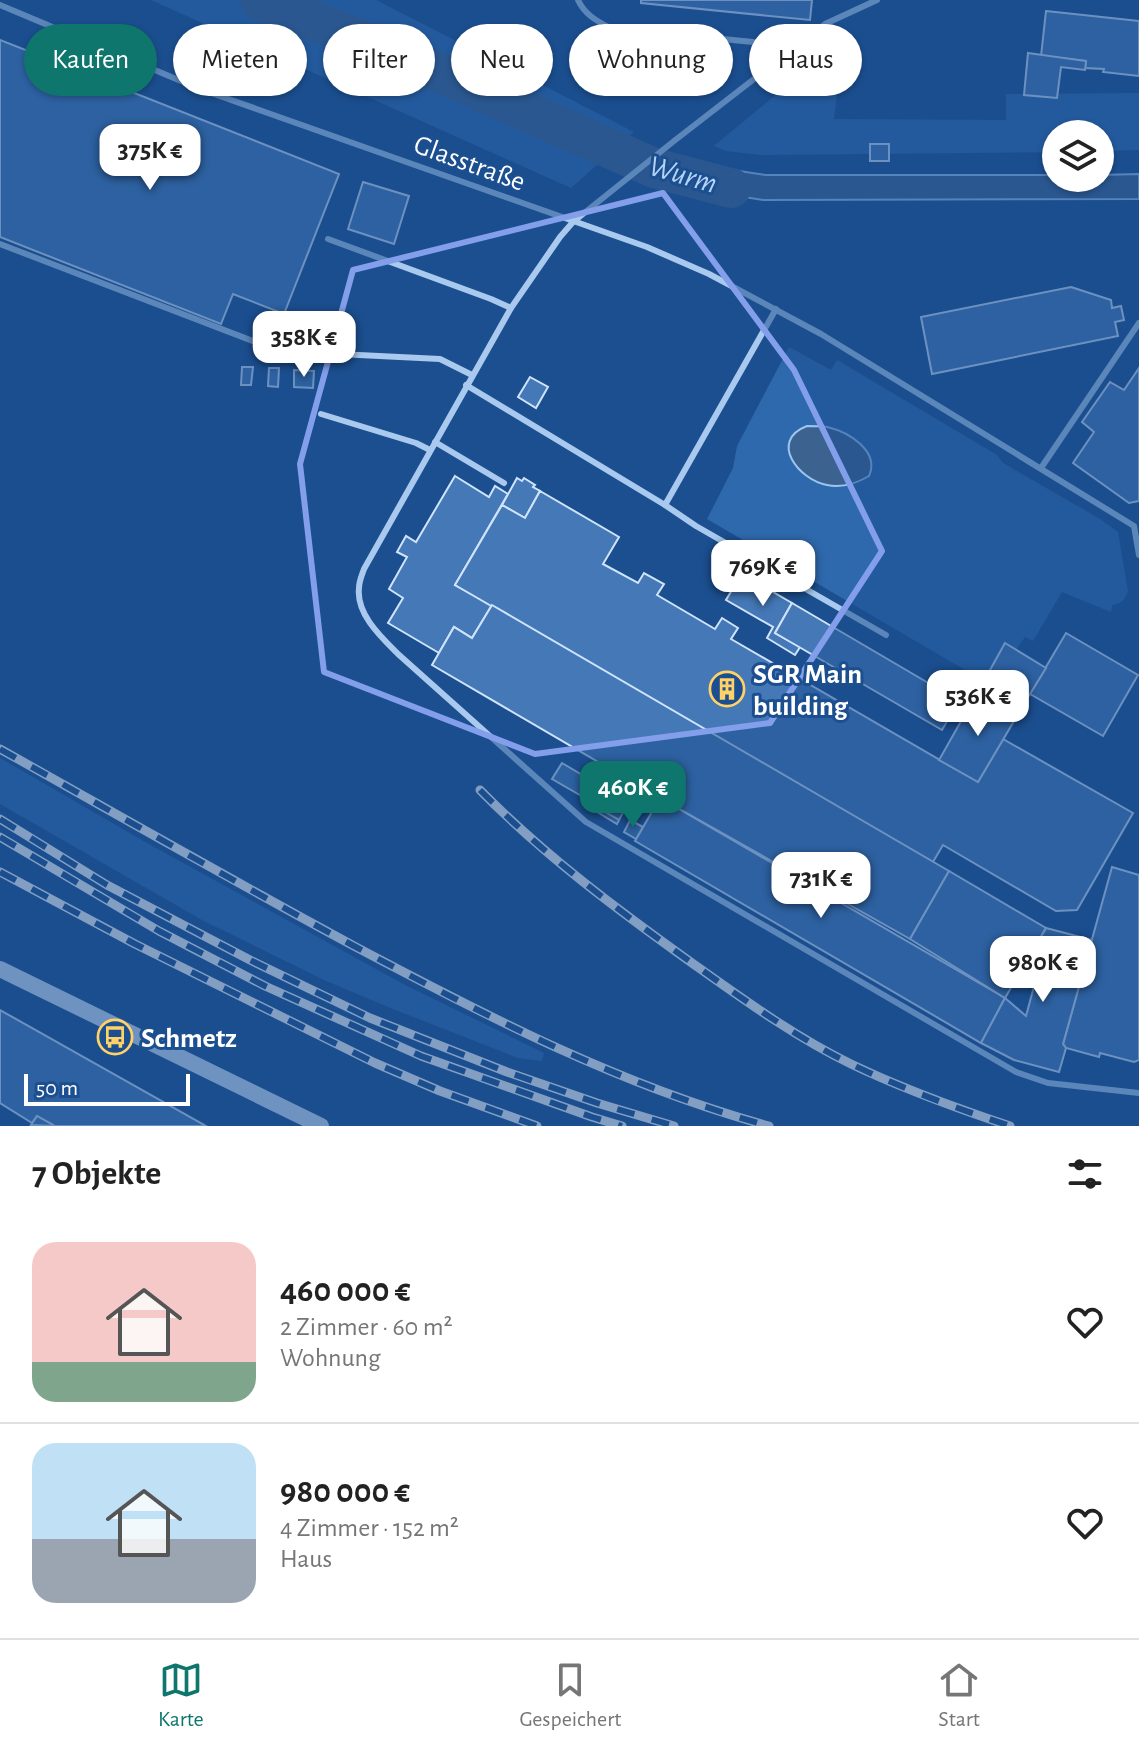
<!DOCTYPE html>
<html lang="de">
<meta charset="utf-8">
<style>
:root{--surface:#fff;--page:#f2f2f2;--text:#222;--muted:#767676;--line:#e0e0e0;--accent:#0f766e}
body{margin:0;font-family:"Alegreya Sans",sans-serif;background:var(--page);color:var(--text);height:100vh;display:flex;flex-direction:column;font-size:30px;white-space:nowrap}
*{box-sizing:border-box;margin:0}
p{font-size:26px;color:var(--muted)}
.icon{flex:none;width:44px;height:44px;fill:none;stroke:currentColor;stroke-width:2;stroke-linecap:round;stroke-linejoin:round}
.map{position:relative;height:1126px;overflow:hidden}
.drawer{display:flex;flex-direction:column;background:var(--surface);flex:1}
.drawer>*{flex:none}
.banner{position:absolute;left:24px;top:24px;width:1092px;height:72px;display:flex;gap:16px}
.controls{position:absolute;left:1042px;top:120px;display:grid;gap:16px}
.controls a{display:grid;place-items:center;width:72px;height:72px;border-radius:50%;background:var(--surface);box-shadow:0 2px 6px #0004;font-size:40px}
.scale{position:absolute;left:24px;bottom:20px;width:166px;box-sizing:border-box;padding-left:8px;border:4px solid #fff;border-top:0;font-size:22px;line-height:28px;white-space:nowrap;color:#fff;-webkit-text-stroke:6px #1b4f8f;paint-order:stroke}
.price{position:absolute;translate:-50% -68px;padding:0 18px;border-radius:16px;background:#fff;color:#222;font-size:26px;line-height:52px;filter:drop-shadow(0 2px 4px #0008)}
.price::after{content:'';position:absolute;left:50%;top:48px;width:24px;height:18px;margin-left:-12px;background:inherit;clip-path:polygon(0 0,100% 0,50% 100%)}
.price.active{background:var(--accent);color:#fff}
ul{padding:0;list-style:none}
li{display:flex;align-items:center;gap:24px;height:200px;padding:0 32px}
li+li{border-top:2px solid var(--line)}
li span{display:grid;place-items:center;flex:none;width:224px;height:160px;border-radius:24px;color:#555}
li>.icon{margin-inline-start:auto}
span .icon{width:96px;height:96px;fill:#fffc;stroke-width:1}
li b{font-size:34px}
h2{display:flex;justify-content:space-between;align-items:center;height:96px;padding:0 32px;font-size:34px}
.tag{padding:0 28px;border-radius:36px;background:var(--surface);box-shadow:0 2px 6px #0004;font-size:28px;line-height:72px}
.tag.active{background:var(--accent);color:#fff}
.menu{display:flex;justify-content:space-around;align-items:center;height:112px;border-top:2px solid var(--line);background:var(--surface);font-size:22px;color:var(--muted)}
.menu a{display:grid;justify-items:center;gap:4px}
.menu .active{color:var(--accent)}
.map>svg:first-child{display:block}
.green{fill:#2e69ad}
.water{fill:#3c6290;stroke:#9cc4f0;stroke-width:2}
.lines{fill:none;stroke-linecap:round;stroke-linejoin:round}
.river{stroke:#3c6290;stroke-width:40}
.building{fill:#4478b7;stroke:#cfe3fa;stroke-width:2}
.lane{stroke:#a9c9ee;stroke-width:6}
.secondary{stroke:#d6e6fa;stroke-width:16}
.rail-casing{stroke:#fff;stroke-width:9}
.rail{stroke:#1b4f8f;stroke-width:6;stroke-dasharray:18;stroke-linecap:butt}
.marked{fill:none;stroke:#839eea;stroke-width:6;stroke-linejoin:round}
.labels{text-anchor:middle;stroke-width:6;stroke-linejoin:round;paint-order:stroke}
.street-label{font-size:28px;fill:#fff;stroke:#1b4f8f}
.poi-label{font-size:28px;font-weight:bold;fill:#fff;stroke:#1b4f8f;text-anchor:start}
.water-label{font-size:30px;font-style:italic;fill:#b5d3f5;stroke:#1b4f8f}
</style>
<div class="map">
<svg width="1139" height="1126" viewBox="0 0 1139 1126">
<rect width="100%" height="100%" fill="#1b4f8f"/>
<g class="green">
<path d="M151,0H376L634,132L571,188Z"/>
<path d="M841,61L834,119L1006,120V94L1139,93V150L1100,151V134H1056V152L761,155L726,151L714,146L813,64Z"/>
<path d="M789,347L831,370L837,360L997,455L1003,463L1100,519L1118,532L1128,591C1125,600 1122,603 1112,605L1111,612L1062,592L1033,641L1025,637L1016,650L1004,643L984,681L707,519L733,468L737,446Z"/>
<path d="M0,758L145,842L405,985L544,1053L542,1061L518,1058L393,1009L324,980L202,920L0,804Z"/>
</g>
<g class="water">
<path d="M697,160L726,169L766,175H1056V178H1100V175L1139,174V199L763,200L719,193L673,179Z"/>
<path d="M807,426C813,426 821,426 827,427C849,432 880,451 869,476C857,483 841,488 827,485C799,480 768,441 807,426Z"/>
</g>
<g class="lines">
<path class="river" d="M260,0L385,49L654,168L731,188"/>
</g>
<g class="building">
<path d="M641,0H812L810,20L641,3Z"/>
<path d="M1046,11L1139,21V76L1103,72L1104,69L1085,68L1086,61L1041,56Z"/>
<path d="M0,40L339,174L284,314L233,294L221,324L0,237Z"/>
<path d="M663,44L701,48L699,71L661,67Z"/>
<path d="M1028,53L1086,61L1085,70L1061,67L1057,98L1024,95Z"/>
<rect x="870" y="144" width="19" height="17"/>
<path d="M363,182L409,196L394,244L348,229Z"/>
<path d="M1071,287L1111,300L1112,308L1121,306L1124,320L1115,322L1118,336L932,374L921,317Z"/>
<path d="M242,367H253L251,385H241Z"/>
<path d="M269,368H279L278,387L268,386Z"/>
<path d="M1139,368V501L1129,503L1073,463L1094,432L1082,422L1110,382L1124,390Z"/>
<path d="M294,370L314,371L313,388L294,387Z"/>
<path d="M530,377L548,387L536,408L518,397Z"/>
<path d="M455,476L489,497L495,486L508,494L455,585L492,605L472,638L454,627L439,653L388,623L403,598L389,589L407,557L397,552L406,536L416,542Z"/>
<path d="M517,478L522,481L524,478L535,485L533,487L540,491L525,518L502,505Z"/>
<path d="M540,491L619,537L603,564L638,583L644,573L664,584L657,595L715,629L722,618L738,628L731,639L978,782L1003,739L1133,813L1077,910L1056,911L943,845L933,862L455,585L502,505L525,518Z"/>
<path d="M744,575L792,603L775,633L800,647L795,655L767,638L773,627L726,600L735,585L738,586Z"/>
<path d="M792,603L959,701L942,730L775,633Z"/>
<path d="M492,605L949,871L910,939L660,798L432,665L454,627L472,638Z"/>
<path d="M1066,633L1138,675L1103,736L1030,694Z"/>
<path d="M1005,643L1046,668L1025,702L985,679Z"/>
<path d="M985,679L1025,702L1017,716L977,693Z"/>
<path d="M977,693L1017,716L978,782L939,760Z"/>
<path d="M562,763L606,789L597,805L552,779Z"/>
<path d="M606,789L629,802L619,820L596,807Z"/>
<path d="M660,798L1005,998L981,1043L635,841Z"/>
<path d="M596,807L619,820L617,824L594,810Z"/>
<path d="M630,820L643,827L636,839L624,832Z"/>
<path d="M1112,867L1139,875V1060L1134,1062L1100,1053L1099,1057L1066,1048L1063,1044Z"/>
<path d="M949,871L1046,928L1005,998L910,939Z"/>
<path d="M1046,928L1092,940L1063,1044L1066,1048L1059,1072L1014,1060L981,1043L1005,998L1026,1016L1039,968L1025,965Z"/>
<path d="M0,1010L206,1126H55L37,1116L32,1123L0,1103Z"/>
<path d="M37,1116L55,1126L31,1125Z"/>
</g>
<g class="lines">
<g class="lane">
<path d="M578,0C585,15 597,21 610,28L753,42L775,63"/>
<path d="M877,0L825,24L674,141L573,222L560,237L511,308L364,569C362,575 359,581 359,588C356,614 381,637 398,654L586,822L1016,1072L1048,1083L1139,1093"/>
<path d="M0,5L200,89L647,247L709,274L821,334L1134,526L1139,555"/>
<path d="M328,239L491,299L511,308"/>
<path d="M0,244L258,343L298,352L440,359L472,375"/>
<path d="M466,385L665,505L696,526L886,635"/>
<path d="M321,414L416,443L430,450"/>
<path d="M435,442L504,483"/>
<path d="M1041,468L1139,323"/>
<path d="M665,505L776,309"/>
</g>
<path class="secondary" d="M0,969L321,1126"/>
<g class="rail-casing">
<g id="rail">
<path d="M0,749C118,815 235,882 354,946C488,1017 622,1086 769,1126"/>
<path d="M480,790C545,856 618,910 692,963C743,999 795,1037 851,1064C903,1089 956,1108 1010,1126"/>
<path d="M0,819L107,885L250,960L370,1018L507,1072L597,1103L674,1126"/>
<path d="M0,837L159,931L265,986L421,1056L592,1117L622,1126"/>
<path d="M0,872L135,944L375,1063L440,1091L537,1126"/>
</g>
</g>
<use href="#rail" class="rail"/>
</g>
<path d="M0 0H1139V1126H0ZM663,193L794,370L882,551L770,723L535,754L324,672L300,464L353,270Z" fill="#1b4f8f" fill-opacity=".55" fill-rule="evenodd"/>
<path class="marked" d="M663,193L794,370L882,551L770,723L535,754L324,672L300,464L353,270Z"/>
<defs>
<g id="building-ring" transform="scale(1.8)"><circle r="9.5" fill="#1b4f8f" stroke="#ffd166" stroke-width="1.5"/><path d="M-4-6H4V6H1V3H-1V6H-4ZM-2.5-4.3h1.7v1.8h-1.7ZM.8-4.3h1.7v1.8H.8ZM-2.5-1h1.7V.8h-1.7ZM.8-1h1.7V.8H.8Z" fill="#ffd166"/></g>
<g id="bus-ring" transform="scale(1.8)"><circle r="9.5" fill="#1b4f8f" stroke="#ffd166" stroke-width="1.5"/><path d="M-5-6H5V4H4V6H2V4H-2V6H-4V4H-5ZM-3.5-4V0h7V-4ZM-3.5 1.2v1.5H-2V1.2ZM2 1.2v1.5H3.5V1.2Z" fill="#ffd166"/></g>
</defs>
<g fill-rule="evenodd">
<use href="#building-ring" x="727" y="689"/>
<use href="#bus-ring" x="115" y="1037"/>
</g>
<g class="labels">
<g class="street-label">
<text transform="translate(470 162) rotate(20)" y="10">Glasstraße</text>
</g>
<g class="poi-label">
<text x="753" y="683">SGR Main<tspan x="753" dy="32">building</tspan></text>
<text x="141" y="1047">Schmetz</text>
</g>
<g class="water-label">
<text transform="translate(683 174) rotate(16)" y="10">Wurm</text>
</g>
</g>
</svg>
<div class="controls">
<a><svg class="icon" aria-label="layers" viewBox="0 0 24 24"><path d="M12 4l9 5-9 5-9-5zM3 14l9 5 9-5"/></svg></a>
</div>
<div class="scale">50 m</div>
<b class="price" style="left:150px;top:192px">375K €</b>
<b class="price" style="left:304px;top:379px">358K €</b>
<b class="price" style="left:763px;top:608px">769K €</b>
<b class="price" style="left:978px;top:738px">536K €</b>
<b class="price active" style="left:633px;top:829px">460K €</b>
<b class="price" style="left:821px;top:920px">731K €</b>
<b class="price" style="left:1043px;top:1004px">980K €</b>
<div class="banner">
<a class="tag active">Kaufen</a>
<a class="tag">Mieten</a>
<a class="tag">Filter</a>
<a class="tag">Neu</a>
<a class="tag">Wohnung</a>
<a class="tag">Haus</a>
</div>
</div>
<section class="drawer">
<h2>7 Objekte<svg class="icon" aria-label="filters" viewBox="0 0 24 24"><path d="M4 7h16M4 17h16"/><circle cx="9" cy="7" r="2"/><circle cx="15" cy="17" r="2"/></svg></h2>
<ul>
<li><span style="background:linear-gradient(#f6c9c9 75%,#7fa58c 0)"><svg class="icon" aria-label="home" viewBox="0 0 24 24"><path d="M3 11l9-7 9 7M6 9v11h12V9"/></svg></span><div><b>460 000 €</b><p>2 Zimmer · 60 m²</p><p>Wohnung</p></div><svg class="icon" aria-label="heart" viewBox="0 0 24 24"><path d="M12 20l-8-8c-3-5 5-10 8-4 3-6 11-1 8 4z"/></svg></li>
<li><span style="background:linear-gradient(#bfe0f5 60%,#9aa5b1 0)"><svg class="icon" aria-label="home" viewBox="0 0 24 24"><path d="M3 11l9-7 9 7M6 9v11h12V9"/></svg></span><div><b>980 000 €</b><p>4 Zimmer · 152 m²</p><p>Haus</p></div><svg class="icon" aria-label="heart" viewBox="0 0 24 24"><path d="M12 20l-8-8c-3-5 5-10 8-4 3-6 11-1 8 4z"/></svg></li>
</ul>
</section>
<nav class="menu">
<a class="active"><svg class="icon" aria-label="map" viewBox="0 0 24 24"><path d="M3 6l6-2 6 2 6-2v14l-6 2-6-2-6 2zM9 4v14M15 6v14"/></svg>Karte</a>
<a><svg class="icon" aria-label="saved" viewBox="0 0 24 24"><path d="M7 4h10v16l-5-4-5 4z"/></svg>Gespeichert</a>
<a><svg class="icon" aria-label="home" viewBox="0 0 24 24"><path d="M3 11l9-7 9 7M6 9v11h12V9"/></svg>Start</a>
</nav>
